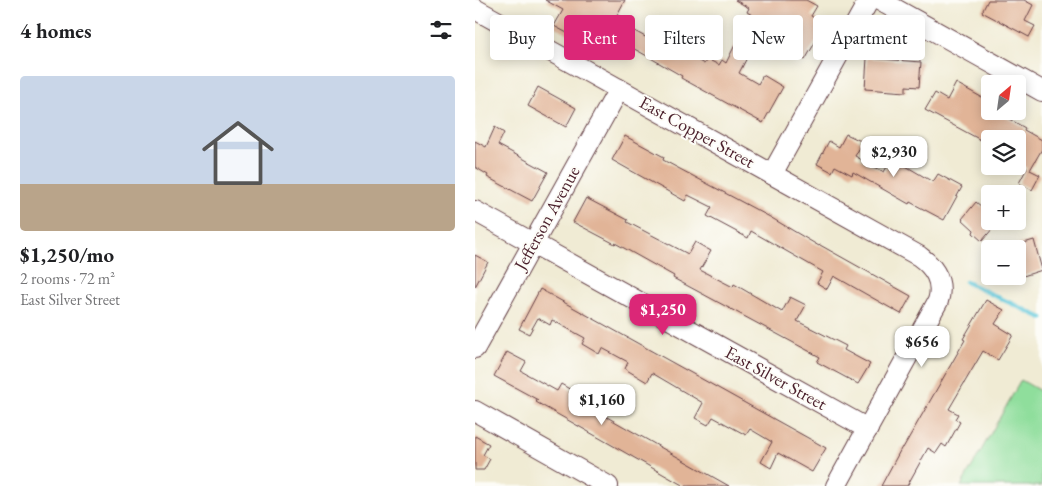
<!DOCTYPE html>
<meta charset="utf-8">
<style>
:root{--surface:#fff;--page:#f6f6f6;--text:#202124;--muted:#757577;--line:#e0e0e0;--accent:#db2777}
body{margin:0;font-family:"EB Garamond",serif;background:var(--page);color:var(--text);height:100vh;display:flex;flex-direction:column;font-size:19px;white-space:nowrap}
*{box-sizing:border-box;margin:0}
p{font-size:16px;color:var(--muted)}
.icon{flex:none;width:28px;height:28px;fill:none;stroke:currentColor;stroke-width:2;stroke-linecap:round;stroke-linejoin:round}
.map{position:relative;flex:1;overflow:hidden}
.panel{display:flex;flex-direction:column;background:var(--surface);width:475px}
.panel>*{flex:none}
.top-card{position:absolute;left:15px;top:15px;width:475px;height:45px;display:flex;gap:10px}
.needle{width:32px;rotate:29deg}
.buttons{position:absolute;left:506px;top:75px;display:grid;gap:10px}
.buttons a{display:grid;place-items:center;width:45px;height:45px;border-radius:5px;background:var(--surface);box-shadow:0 2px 12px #0003;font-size:25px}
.price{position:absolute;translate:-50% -42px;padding:0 11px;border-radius:10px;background:#fff;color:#222;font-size:16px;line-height:32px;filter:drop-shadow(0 1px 2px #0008)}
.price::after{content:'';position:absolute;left:50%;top:30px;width:15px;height:11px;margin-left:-8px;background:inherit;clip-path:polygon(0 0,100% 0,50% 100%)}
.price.current{background:var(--accent);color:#fff}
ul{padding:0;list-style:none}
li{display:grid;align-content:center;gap:10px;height:265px;padding:0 20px}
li+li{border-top:1px solid var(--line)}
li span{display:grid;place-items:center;height:155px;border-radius:5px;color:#555}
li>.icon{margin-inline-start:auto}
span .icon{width:90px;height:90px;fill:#fffc;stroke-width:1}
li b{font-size:21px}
h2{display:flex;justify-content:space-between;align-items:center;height:60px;padding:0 20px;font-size:21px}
.chip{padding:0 18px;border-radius:5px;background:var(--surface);box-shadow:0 2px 12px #0003;font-size:18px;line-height:45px}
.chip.current{background:var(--accent);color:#fff}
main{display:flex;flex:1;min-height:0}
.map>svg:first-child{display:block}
.green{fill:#8fde9c;stroke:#6c7e64}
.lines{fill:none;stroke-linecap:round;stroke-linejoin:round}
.stream{stroke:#5fc8db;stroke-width:4.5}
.building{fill:#e1b497}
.minor-casing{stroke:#633e44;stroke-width:22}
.minor{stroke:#fff;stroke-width:20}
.labels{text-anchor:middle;stroke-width:4;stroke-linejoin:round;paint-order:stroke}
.street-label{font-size:18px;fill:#4a1f2b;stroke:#fdfcf7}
</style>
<main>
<section class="panel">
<h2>4 homes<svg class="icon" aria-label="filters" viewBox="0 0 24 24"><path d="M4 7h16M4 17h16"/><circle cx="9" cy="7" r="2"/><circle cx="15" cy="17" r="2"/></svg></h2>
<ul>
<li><span style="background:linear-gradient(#c9d6e8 70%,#b9a48a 0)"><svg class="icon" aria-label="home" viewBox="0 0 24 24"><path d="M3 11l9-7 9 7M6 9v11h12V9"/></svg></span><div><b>$1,250/mo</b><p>2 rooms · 72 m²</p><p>East Silver Street</p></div></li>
</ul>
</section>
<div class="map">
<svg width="567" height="486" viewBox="0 0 567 486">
<rect width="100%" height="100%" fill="#fdfcf7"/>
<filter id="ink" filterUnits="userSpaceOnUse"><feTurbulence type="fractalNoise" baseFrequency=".02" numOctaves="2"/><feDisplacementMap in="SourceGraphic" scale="10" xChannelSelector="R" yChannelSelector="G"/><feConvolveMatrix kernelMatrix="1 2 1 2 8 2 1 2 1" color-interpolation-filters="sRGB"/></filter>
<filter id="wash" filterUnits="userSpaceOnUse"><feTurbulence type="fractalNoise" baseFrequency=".0096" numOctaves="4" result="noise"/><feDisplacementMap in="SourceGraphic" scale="20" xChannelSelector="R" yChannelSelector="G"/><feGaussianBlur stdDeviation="1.12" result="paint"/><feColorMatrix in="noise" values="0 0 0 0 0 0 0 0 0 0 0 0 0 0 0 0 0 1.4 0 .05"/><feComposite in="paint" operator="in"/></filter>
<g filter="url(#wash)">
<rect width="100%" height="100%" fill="#f0ebd4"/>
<path class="green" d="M546,380L567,392V486H486Z"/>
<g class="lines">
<path class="stream" d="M491,282L567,318"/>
</g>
<g id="blocks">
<g class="building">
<path d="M70,0H150L142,15L157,23L154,28L185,45L194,28L215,39L208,52L229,64L232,59L244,65L247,60L251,63L261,43L276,50L264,73L283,84L288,75L308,87L288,123L206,78L207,76L165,52L102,19L94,34L79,26L88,10Z"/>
<path d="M260,0H331L342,6L336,16L347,23L342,33L345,34L330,60L315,52L319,46L310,41L313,36L272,12L274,8Z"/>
<path d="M513,0H549L558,5L550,21L560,26L554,37L507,12Z"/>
<path d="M392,58L446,62L444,87L431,86V92L390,89Z"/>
<path d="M481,83L515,102V111H520L550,128L549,130L567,140V149L555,170L565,175L557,190L544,183L552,168L542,163V139H515V145L450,110L460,93L472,100Z"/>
<path d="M63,87L101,108L91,127L53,106Z"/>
<path d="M20,127L29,133L23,145L73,172L57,201L12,177L13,175L0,167V141L11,147Z"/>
<path d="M371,134L388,142L380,156L409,172L417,158L458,182L463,174L487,187L469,220L435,202L434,204L378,172L377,175L360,166L357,172L342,164L354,141L364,147Z"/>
<path d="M150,136L189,157L188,160L295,217L344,246L345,245L436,296L426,314L359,276L352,289L342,283L348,272L276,231L273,238L232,216L237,207L213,195L210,201L137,160Z"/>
<path d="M515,197V221H524L507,241L498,233L499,230L487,219L501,202L507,207Z"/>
<path d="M111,198L153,220L152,222L213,254L220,242L236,251L225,270L258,287L259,284L307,312L315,297L331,305L322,321L371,346L369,350L395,364L383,384L342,362L345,357L198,278L199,276L140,243V244L98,222Z"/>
<path d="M559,240L567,270L542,278V245Z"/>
<path d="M0,255L13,262L0,287Z"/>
<path d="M65,289L351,448L337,472L303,453L296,468L286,462L297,442L275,429L271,435L238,417L233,425L220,418L228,403L177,373L172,382L150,369L153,362L127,348L124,354L107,344L110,338L77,320L75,325L63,318L54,334L44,329Z"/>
<path d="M511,300L529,310L520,324L538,335L523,360L508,351L474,409L483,414L480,419L485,422L471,447L467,444L461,453L453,448L432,486H406L427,447L428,448L490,340L488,339Z"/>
<path d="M32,352L51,362L46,371L82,391L86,384L103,394L100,399L254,486H209L61,402L63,400L19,376Z"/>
<path d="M0,436L14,444L8,455L15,459L9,470H0Z"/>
</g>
</g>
</g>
<g filter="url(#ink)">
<use href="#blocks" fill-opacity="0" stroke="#633e44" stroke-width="1"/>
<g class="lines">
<g class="minor-casing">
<g id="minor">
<path d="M404,0L567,91"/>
<path d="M0,9L444,256C459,267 469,281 463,301L361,486"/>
<path d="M297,174L394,0"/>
<path d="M0,211L393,429"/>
<path d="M0,348L144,89"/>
<path d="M0,411L133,486"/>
</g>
</g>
<use href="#minor" class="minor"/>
</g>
</g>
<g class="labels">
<g class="street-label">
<text transform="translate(222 132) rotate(29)" y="6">East Copper Street</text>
<text transform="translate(72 218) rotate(-61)" y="6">Jefferson Avenue</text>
<text transform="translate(301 378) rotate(29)" y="6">East Silver Street</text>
</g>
</g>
</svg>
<div class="buttons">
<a><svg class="needle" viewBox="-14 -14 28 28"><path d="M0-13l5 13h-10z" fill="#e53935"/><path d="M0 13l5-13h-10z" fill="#757577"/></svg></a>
<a><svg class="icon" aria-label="layers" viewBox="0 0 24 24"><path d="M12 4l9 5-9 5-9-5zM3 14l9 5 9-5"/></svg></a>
<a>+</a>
<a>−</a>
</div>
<b class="price" style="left:419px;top:178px">$2,930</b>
<b class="price current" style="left:188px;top:336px">$1,250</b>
<b class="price" style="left:447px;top:368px">$656</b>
<b class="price" style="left:127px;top:426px">$1,160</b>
<div class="top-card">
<a class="chip">Buy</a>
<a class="chip current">Rent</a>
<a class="chip">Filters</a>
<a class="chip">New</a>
<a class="chip">Apartment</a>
</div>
</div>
</main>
